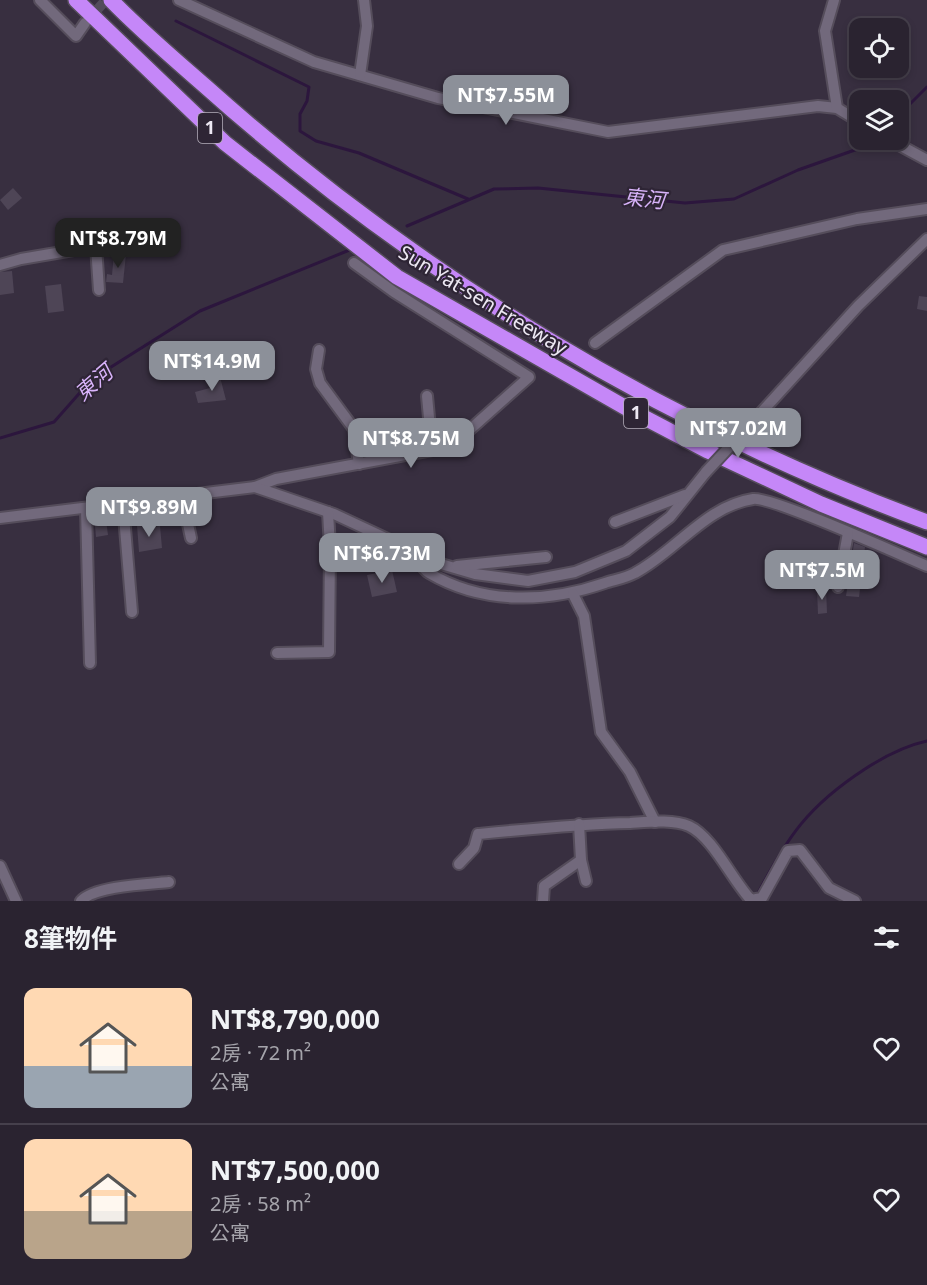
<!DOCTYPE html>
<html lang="zh-TW">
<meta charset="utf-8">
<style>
:root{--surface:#2a2330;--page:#362f3c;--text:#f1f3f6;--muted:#a5a4ab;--line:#46404c;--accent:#8c9099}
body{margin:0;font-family:"Noto Sans","Noto Sans TC",sans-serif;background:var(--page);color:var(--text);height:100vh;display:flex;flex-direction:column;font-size:22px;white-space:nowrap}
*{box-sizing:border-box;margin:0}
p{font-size:20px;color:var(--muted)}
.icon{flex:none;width:33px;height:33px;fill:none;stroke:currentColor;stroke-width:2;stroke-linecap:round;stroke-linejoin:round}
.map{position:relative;height:901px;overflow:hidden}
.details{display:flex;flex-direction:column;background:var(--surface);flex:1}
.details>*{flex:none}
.tools{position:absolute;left:849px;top:18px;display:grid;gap:12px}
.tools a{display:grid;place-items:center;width:60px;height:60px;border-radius:12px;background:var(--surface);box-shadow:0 3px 9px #0003,0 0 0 2px var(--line);font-size:30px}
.price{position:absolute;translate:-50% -51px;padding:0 14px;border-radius:12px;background:var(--accent);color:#fff;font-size:20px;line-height:39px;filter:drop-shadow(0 2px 3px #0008)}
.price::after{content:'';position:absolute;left:50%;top:36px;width:18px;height:14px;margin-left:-9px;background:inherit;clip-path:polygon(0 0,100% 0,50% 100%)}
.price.selected{background:#222;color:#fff}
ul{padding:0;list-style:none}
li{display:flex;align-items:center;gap:18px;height:150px;padding:0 24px}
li+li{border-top:2px solid var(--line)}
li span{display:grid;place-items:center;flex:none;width:168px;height:120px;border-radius:12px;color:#555}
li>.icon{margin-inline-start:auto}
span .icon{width:72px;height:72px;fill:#fffc;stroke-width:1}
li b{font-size:26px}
h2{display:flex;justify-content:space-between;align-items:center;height:72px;padding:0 24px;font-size:26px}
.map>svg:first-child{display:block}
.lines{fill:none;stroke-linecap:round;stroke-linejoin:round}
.stream{stroke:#2c163d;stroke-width:3}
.building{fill:#4e4556}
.minor-tunnel{stroke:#534b5b;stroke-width:10;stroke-dasharray:10 5;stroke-linecap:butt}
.minor-casing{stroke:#554d5b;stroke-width:14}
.highway-casing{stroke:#554d5b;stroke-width:18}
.minor{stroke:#72697c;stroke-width:10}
.highway{stroke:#c587f8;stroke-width:15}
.minor-bridge-casing{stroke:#554d5b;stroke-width:14;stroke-linecap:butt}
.minor-bridge{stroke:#72697c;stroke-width:10}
.labels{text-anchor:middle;stroke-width:4.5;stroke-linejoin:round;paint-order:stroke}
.shield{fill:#2e2535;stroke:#b4aeba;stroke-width:1.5}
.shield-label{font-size:18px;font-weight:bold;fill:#ede8f3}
.street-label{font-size:20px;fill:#ede8f3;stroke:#2e2535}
.water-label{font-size:21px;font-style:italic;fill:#d8b3fa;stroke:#2e2535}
</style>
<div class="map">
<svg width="927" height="901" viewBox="0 0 927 901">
<rect width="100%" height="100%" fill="#382f40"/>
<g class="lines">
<g class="stream">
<path d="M176,21L309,87L307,101L300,114V131L316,141L359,153L468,199"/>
<path d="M898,116L927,87"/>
<path d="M407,226L494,189L538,188L685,203L734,199L798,170L869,145L875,140"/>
<path d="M0,438L54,422L92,379L200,311L352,249"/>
<path d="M756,897C787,837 808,806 865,769C885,756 904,746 927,741"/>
</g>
</g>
<g class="building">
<path d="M13,188L22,198L8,210L0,200Z"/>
<path d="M94,218L96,231L84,233L82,220Z"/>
<path d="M114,253L126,254L123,283L106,282L107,274L112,275Z"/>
<path d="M12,271L14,293L0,295V272Z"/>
<path d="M61,284L64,311L48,313L45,286Z"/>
<path d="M919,296L927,297V311L917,309Z"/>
<path d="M220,377L226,400L198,403L195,392L210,388L208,380Z"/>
<path d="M105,513L108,535L96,537L94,514Z"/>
<path d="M149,524V527L160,526L162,548L139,552L137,525Z"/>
<path d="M854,543L865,547L859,597L846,596Z"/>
<path d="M392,570L397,592L372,597L367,575Z"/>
<path d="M826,588L827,613L818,614L817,589Z"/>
</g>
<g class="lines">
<path class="minor-tunnel" d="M87,21L106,0"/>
<g class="minor-casing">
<g id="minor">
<path d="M40,0L76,36L85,23"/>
<path d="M179,0L314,62L438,98L608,132L818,106L837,108L860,122"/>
<path d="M834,0L825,31L837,108"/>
<path d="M360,75L367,26L364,0"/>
<path d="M890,140L927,160"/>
<path d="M96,246L99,290"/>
<path d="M0,265L21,259L121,242L159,243"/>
<path d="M595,343L723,250L857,219L927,209"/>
<path d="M319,350L316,369L320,383L354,429L359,464"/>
<path d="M427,396L432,450"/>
<path d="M749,426L858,306L927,239"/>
<path d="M255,487L276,479L432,450L466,433L529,377L394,292L354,263"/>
<path d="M182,496L191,538"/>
<path d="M123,504L132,612"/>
<path d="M86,508L90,663"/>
<path d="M0,518L255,487L334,514L441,564L475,574L528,581L575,572L626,551L670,517L706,472"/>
<path d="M615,522L685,495"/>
<path d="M412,552C417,558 422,569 429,573C483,605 547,603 605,583C614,580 626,578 635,573C675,552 706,506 753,499C771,496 901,555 927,566"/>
<path d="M457,566L546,557"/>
<path d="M838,587L848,533"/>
<path d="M573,594L584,616L601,732L630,772L655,822"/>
<path d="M277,653L329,652L330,547L328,512"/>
<path d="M581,860L586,881"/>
<path d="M459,864L474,848L478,834C529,829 579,824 630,823C647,822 673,819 689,826C713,837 732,880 751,900L762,898L788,851L800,850L829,888L855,901"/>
<path d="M0,866L16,901"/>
<path d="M81,901C94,886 149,884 169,882"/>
<path d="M543,901L544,886L581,860L579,824"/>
</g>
</g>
<g class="highway-casing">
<g id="highway">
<path d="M76,0L225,143L397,277L628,409L708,451L821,504L927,547"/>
<path d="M111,0C140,30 173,58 205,86C415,274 662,424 927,522"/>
</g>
</g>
<use href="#minor" class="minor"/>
<use href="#highway" class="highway"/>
<g class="minor-bridge-casing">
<path id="minor-bridge" d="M706,472L749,426"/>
</g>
<use href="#minor-bridge" class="minor-bridge"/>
</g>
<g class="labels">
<g class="shield">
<rect x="198" y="113" width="24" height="30" rx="4.5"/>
<rect x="624" y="398" width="24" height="30" rx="4.5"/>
</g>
<g class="shield-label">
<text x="210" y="134">1</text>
<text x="636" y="419">1</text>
</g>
<g class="street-label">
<text transform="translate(483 300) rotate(31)" y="7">Sun Yat-sen Freeway</text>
</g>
<g class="water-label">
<text transform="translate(644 199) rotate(6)" y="7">東河</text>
<text transform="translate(94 383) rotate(-41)" y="7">東河</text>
</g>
</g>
</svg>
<div class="tools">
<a><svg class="icon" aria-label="locate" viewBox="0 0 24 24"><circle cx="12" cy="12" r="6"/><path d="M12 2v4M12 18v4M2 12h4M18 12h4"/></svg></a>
<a><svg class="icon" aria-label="layers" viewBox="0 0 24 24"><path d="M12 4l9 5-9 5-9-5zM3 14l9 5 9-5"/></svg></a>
</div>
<b class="price" style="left:506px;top:126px">NT$7.55M</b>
<b class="price selected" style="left:118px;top:269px">NT$8.79M</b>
<b class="price" style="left:212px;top:392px">NT$14.9M</b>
<b class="price" style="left:738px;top:459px">NT$7.02M</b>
<b class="price" style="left:411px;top:469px">NT$8.75M</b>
<b class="price" style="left:149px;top:538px">NT$9.89M</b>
<b class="price" style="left:382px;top:584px">NT$6.73M</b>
<b class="price" style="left:822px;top:601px">NT$7.5M</b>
</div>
<section class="details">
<h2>8筆物件<svg class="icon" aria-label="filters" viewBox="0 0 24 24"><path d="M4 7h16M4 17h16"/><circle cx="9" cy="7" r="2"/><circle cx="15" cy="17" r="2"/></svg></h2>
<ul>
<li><span style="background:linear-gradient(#ffd9b3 65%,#9aa5b1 0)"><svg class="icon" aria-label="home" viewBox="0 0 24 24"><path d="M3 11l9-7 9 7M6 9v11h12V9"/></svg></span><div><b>NT$8,790,000</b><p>2房 · 72 m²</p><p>公寓</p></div><svg class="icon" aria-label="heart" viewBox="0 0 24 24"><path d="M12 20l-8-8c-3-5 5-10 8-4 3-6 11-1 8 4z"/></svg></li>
<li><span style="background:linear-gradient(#ffd9b3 60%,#b9a48a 0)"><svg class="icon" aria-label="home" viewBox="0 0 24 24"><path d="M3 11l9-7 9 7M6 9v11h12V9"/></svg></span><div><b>NT$7,500,000</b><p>2房 · 58 m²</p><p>公寓</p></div><svg class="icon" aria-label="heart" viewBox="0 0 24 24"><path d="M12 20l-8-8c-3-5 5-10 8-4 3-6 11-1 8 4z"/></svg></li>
</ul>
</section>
